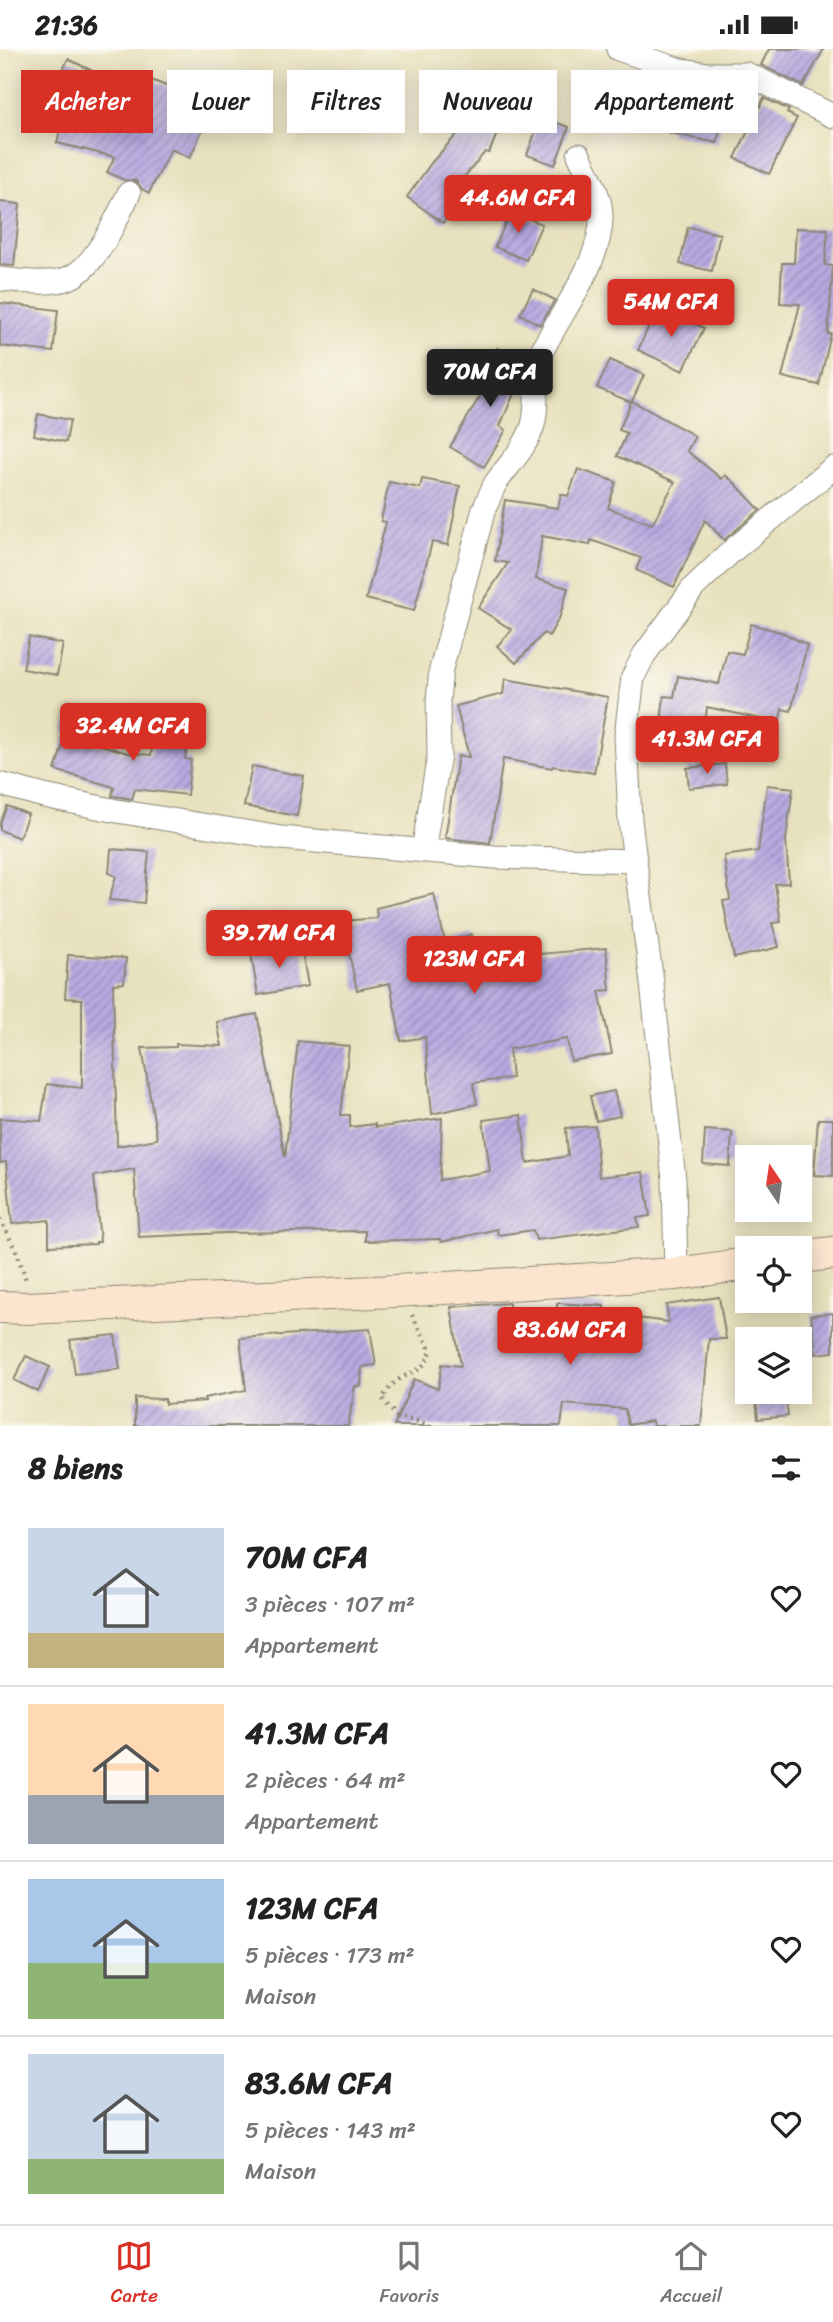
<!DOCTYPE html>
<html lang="fr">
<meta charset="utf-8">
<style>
:root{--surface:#fff;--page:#f6f6f6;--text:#222;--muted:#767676;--line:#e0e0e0;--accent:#d93025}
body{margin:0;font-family:Sriracha,sans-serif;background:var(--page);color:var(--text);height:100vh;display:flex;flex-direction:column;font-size:26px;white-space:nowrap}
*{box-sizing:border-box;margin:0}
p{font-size:23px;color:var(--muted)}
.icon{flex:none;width:38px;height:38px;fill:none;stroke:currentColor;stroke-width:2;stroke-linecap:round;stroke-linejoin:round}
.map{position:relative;height:1377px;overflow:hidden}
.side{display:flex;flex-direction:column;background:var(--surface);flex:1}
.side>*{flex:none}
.hud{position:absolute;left:21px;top:21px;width:791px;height:63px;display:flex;gap:14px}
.needle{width:46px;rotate:347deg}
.buttons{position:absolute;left:735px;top:1096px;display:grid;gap:14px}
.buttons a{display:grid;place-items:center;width:77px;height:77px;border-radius:0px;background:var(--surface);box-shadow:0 4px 18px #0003;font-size:35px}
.price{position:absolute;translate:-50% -60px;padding:0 16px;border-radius:7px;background:var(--accent);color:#fff;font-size:23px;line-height:46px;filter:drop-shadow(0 2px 4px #0008)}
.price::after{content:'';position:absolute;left:50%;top:42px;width:21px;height:16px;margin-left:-10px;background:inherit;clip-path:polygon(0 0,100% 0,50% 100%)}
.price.selected{background:#222;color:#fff}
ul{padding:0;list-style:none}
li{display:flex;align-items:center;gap:21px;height:175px;padding:0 28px}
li+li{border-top:2px solid var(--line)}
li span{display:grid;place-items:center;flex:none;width:196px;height:140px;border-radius:0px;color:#555}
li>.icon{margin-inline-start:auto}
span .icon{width:84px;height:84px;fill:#fffc;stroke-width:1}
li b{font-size:30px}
h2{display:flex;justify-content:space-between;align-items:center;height:84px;padding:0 28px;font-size:30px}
.pill{padding:0 24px;border-radius:0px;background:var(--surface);box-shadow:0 4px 18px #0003;font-size:24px;line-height:63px}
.pill.selected{background:var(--accent);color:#fff}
.status{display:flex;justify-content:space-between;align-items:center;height:49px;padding:0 35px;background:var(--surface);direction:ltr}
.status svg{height:19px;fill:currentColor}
.dock{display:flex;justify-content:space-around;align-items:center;height:98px;border-top:2px solid var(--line);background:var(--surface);font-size:19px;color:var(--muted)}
.dock a{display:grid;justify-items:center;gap:4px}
.dock .selected{color:var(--accent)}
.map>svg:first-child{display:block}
.building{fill:url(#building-hatch)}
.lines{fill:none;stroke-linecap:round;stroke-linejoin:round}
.minor-casing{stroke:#8a8674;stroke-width:25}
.secondary-casing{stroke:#8a8674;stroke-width:34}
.path{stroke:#8a8674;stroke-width:4.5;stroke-dasharray:2 5;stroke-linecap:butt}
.minor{stroke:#fff;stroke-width:23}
.secondary{stroke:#fce5cf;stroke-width:32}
</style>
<div class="status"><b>21:36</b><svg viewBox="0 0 49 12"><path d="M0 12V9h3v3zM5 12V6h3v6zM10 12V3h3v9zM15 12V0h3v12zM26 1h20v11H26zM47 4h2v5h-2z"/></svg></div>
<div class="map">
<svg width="833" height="1377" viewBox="0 0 833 1377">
<defs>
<pattern id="building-hatch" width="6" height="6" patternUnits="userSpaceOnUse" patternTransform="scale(1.75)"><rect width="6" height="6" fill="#b7aae1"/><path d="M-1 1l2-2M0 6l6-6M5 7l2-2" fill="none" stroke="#958bb7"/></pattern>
</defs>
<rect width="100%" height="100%" fill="#fbf7ec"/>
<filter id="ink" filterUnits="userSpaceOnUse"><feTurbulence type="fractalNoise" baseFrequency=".0143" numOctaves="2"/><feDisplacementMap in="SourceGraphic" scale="14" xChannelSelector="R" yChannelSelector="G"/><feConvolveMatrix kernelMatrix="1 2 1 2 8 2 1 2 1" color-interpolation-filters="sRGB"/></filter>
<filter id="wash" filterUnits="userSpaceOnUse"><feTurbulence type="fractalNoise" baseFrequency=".00686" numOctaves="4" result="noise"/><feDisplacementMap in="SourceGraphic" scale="28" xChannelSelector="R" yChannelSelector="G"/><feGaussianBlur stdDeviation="1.57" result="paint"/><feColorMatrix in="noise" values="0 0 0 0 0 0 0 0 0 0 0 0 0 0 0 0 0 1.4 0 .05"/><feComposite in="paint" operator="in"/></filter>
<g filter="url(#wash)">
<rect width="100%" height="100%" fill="#e8e1be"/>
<g id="blocks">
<g class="building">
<path d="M769,0H824L803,37L761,16Z"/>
<path d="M68,10L135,43L141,27L189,46L182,63L206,73L190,109L171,100L149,144L142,140L136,132L124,131L107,123L115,108L57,94L70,38L58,32Z"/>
<path d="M628,23L648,25L675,34L728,45L717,94L670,84L671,79L621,72Z"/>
<path d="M477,39L510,53L489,104L485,103L460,133L468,140L443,174L407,148L432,113L460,82Z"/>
<path d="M764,49L789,61L787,64L797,69L769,125L735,109Z"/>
<path d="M541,68L569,78L555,116L527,106Z"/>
<path d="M0,153L20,155L14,217L0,216Z"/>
<path d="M511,162L542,175L526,211L495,198Z"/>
<path d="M688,178L720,185L712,222L680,215Z"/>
<path d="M796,179L828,180L825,216L833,217L828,285H831L819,336L782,328L800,255L780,254L782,214H794Z"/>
<path d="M533,240L555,251L540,276L520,265Z"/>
<path d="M0,254L58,261L53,303L0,297Z"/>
<path d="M658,257L704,279L683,322L638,301Z"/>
<path d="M497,299L524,310L522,326L500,377L506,381L484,418L450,398L483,342L479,341Z"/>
<path d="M610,311L644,326L632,352L695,387L687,402L722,430L725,426L734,433L760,461L724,491L705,471L674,538L636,521L641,509L591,491L590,496L542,487L536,530L568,539L560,567L549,587L544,584L516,614L497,597L512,581L478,559L508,514L495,512L505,451L558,459L561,445L568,447L578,420L616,433L608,459L652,475L675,433L617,407L627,384L619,381L631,353L597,339Z"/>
<path d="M38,365L70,371L66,393L34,386Z"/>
<path d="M422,430L460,437L448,496L432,493L414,562L366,550L386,473L381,472L389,433L420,439Z"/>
<path d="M751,575L784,584L807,596L791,662L782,660L779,674L707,658L704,687L660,682L664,647L674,648L678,627L719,635L727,602L743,605Z"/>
<path d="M29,588L63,595L57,626L23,620Z"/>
<path d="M505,630L608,648L594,724L553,717L552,719L503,710L490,794L445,789L458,707L469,708L456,657L503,645Z"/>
<path d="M71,659L90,662L83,687L64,682Z"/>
<path d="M156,672L190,677L185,710L191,711L187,746L135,740L132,750L120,748L112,747L114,738L55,721L66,686L128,704L151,706Z"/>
<path d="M725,715L727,735L689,739L687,719Z"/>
<path d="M252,717L304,727L297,767L244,757Z"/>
<path d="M767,736L793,739L786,790L789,834L775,835L781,873L772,874L779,898L734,909L723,852L730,851L724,807L758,802Z"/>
<path d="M7,757L28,765L19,789L0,781V774Z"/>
<path d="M111,800L149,803L144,854L109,851L116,827L109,824Z"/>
<path d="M434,845L445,893L472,885L479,911L528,897L529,906L606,899L610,941L599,942L612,1005L571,1012L567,990L509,1000L512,1029L473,1034L477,1055L432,1065L425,988L401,992L390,934L357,941L348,899L323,901L321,874L377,869L376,859Z"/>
<path d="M301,896L308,937L258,946L251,905Z"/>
<path d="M68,906L126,909L124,934L113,935L117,1097L157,1090L142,999L176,998V995L222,997L217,973L257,965L285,1108L298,992L349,997L341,1066H350V1078L375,1075V1078L389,1077L442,1069L440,1131L490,1122L483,1071L521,1066L527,1114L568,1107L566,1079L595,1077L599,1128L643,1123L650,1167L637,1169L639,1178L536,1191L533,1181L498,1186L497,1180L441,1193L440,1190L365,1192V1182L225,1184L139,1188L134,1120L94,1127L100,1193H96V1195L49,1197V1171L12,1175L6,1113L0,1114V1069L41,1072L47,1035L82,1039V950L65,949Z"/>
<path d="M614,1042L620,1067L596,1072L590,1047Z"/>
<path d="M818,1070H833V1127L814,1126Z"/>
<path d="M705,1081L732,1083L730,1117L703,1115Z"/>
<path d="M719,1248L726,1290H709L701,1377H653L652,1372L628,1376L625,1360L564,1355L561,1377H394L414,1330L438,1340L442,1315L461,1317L451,1258L509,1254L510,1263L557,1267V1254L604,1257V1265L669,1273L666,1256Z"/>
<path d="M833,1264V1303L816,1305L811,1266Z"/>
<path d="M370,1280L376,1316L362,1318L361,1337H355L348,1377H135V1349L165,1350V1355L205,1352L204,1349L246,1341L240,1289Z"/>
<path d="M115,1286L120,1320L75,1325L70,1291Z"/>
<path d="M26,1307L50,1318L38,1343L14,1331Z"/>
<path d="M759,1342H785L788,1367L758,1370L756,1350H759Z"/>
</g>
</g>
</g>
<g filter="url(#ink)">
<use href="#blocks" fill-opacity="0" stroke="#8a8674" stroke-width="2"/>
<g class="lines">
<g class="minor-casing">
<g id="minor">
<path d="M618,0L677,20L708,25H747L833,67"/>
<path d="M0,230C19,232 53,237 71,228C97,215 117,169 129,144"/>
<path d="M0,735L44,747L117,762L281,789L495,808L635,812L651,926L674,1130L676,1225"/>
<path d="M423,802L439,706L438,652L441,620L484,460C488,452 491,443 495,435C508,416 526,399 533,376C540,350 531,332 540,306C560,262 609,206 600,156C597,139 586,122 579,106"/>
<path d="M635,812L630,771L626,687L633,628L644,606L694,538L733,501L833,419"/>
</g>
</g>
<g class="secondary-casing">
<g id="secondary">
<path d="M800,1208L833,1204"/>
<path d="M0,1258L28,1259L396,1242L676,1225L747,1215"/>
</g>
</g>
<g class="path">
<path d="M0,1170L18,1206L27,1234"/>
<path d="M412,1266L431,1302C422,1325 415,1320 398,1331C392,1335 387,1343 382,1349L397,1368L425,1374L429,1377"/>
</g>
<use href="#minor" class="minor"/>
<use href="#secondary" class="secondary"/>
</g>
</g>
</svg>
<div class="buttons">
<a><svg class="needle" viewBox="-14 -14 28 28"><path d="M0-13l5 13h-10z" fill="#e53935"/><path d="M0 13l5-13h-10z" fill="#767676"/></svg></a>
<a><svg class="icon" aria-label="locate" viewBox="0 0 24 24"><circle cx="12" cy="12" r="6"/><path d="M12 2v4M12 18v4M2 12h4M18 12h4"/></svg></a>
<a><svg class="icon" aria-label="layers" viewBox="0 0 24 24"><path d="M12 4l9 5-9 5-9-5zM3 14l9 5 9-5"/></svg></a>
</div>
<b class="price" style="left:518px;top:186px">44.6M CFA</b>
<b class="price" style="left:671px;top:290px">54M CFA</b>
<b class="price selected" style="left:490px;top:360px">70M CFA</b>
<b class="price" style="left:133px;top:714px">32.4M CFA</b>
<b class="price" style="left:707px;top:727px">41.3M CFA</b>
<b class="price" style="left:279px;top:921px">39.7M CFA</b>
<b class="price" style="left:474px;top:947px">123M CFA</b>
<b class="price" style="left:570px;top:1318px">83.6M CFA</b>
<div class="hud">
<a class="pill selected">Acheter</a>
<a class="pill">Louer</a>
<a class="pill">Filtres</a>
<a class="pill">Nouveau</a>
<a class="pill">Appartement</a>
</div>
</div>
<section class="side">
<h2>8 biens<svg class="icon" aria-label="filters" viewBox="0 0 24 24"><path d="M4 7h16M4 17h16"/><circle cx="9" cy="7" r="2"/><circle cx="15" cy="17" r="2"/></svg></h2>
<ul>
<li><span style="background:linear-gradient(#c9d6e8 75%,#c2b280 0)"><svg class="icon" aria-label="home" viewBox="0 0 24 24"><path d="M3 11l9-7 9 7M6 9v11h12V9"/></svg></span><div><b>70M CFA</b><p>3 pièces · 107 m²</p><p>Appartement</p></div><svg class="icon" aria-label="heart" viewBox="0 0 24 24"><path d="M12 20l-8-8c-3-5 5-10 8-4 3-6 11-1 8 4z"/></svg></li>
<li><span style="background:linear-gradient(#ffd9b3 65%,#9aa5b1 0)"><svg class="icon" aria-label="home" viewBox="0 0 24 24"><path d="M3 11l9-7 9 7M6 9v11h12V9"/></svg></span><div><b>41.3M CFA</b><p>2 pièces · 64 m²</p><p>Appartement</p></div><svg class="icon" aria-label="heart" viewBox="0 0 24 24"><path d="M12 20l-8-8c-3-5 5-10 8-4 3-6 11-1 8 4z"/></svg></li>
<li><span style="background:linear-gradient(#a9c7e8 60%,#8fb573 0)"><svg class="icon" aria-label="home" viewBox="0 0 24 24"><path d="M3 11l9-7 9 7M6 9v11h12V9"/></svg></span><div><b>123M CFA</b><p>5 pièces · 173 m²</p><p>Maison</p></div><svg class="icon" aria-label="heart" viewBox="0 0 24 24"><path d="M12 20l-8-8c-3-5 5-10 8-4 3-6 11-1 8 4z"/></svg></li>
<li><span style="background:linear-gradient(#c9d6e8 75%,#8fb573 0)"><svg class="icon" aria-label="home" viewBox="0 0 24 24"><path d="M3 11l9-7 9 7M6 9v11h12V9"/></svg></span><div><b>83.6M CFA</b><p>5 pièces · 143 m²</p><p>Maison</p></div><svg class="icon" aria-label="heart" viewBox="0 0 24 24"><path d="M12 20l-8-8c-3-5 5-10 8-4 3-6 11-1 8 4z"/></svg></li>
</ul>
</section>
<nav class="dock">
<a class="selected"><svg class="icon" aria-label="map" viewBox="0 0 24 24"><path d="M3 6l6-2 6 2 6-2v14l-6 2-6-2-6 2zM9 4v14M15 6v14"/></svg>Carte</a>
<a><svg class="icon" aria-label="saved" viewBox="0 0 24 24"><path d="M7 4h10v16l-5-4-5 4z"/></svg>Favoris</a>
<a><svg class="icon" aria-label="home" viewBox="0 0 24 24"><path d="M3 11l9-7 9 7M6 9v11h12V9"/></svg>Accueil</a>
</nav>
